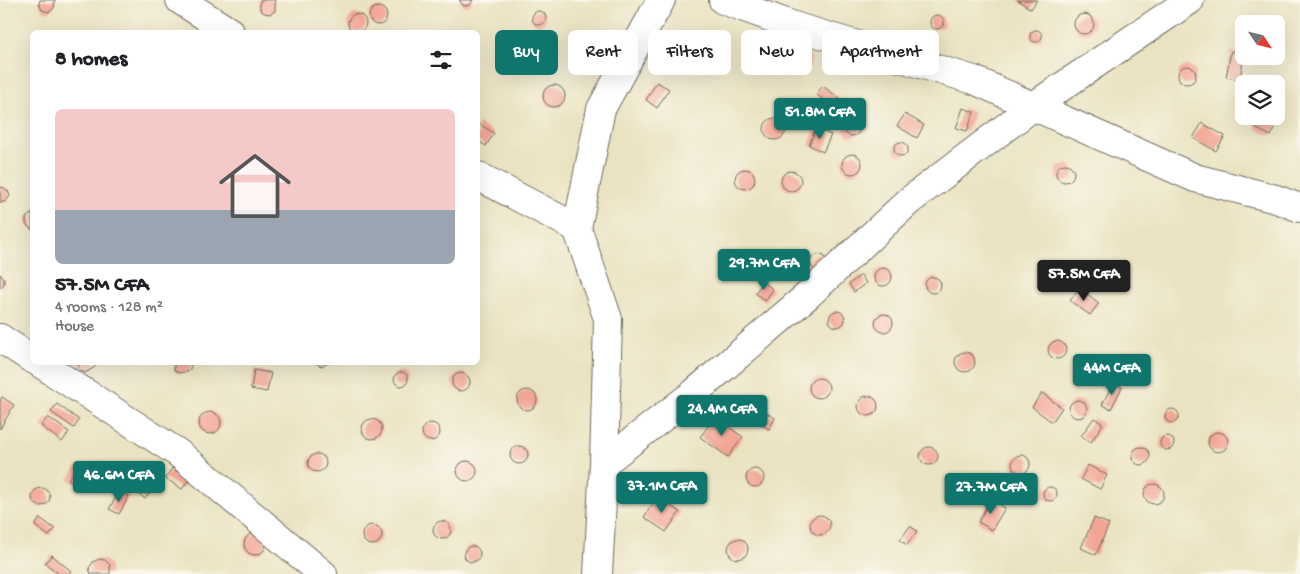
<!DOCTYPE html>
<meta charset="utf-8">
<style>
:root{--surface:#fff;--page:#f2f2f2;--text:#202124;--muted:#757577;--accent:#0f766e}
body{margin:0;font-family:"Gochi Hand",sans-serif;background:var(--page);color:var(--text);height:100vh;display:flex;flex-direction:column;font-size:19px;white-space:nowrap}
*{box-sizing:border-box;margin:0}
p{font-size:16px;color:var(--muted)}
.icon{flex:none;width:28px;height:28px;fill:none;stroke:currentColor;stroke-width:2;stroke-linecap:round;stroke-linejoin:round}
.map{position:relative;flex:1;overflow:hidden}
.sheet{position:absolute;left:30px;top:30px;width:450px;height:335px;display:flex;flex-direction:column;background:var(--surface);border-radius:8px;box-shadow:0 5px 20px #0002}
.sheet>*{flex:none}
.banner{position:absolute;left:495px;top:30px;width:475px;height:45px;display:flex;gap:10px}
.needle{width:32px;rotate:125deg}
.controls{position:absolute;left:1235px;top:15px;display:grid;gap:10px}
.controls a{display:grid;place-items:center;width:50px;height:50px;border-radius:8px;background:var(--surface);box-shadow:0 5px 20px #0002;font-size:25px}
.price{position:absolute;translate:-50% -42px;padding:0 11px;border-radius:5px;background:var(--accent);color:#fff;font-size:16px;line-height:32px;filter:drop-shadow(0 1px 2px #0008)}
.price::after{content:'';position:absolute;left:50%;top:30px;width:15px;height:11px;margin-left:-8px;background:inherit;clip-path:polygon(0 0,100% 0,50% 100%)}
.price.current{background:#222;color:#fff}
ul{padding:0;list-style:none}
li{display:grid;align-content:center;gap:10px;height:265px;padding:0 25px}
li span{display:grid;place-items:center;height:155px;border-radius:8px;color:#555}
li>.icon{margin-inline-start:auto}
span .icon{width:90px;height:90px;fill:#fffc;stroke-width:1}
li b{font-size:21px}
h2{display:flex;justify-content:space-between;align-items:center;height:60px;padding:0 25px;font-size:21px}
.tag{padding:0 18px;border-radius:8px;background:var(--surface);box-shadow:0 5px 20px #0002;font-size:18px;line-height:45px}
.tag.current{background:var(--accent);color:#fff}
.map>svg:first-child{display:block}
.building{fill:#f3a594}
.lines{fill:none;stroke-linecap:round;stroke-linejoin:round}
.street-casing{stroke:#6e6b60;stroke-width:30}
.street{stroke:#fff;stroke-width:28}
</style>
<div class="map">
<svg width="1300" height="574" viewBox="0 0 1300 574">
<rect width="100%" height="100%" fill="#fbf7ec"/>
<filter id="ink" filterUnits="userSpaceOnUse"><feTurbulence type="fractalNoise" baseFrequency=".02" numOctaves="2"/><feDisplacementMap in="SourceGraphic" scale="10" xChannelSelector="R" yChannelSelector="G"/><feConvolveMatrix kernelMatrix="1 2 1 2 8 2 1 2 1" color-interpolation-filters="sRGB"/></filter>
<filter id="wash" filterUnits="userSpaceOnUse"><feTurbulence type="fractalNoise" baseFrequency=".0096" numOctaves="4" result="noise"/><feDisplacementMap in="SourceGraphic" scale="20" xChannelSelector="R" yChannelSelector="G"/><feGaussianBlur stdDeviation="1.12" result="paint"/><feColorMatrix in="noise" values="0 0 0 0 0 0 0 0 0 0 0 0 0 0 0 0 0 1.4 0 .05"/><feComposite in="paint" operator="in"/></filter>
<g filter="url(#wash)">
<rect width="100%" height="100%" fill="#eae3c1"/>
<g id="blocks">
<g class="building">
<path d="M40,0H55L54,8L49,12L42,10L39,4Z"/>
<path d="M260,0H275V11L270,14L264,13L260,10Z"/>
<path d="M459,0H473L470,5L464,6Z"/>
<path d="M1017,0H1037L1031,9Z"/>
<circle cx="378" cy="16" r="9"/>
<circle cx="539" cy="18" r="7"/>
<circle cx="1084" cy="24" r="10"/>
<circle cx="357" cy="23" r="9"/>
<circle cx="937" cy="22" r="7"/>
<circle cx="1036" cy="36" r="6"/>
<path d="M1231,51L1244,53L1240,80L1226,77Z"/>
<circle cx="801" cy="61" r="10"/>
<circle cx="518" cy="61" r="8"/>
<circle cx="1187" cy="75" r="9"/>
<path d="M657,82L669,89L657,108L646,100Z"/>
<circle cx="554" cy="96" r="11"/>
<path d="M823,86L840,99L833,108L816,94Z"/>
<path d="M963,108L974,112L967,131L956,128Z"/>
<path d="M1276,109L1283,113L1271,136L1255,128L1261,116H1276Z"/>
<path d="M905,114L924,125L917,138L897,126Z"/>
<circle cx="775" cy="129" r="11"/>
<circle cx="852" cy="128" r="8"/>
<path d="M478,123L494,133L486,146L478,141Z"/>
<path d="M1202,123L1225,136L1216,151L1193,138Z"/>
<path d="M816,128L831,135L823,152L809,145Z"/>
<circle cx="901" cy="149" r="7"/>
<circle cx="852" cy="164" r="10"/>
<circle cx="1065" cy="173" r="9"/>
<circle cx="745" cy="179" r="10"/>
<circle cx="791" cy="181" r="10"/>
<path d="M3,187L8,191L10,196L6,201L0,203V188Z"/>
<path d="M32,213V230L26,224V218Z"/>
<path d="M818,254L824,256L827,262L819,271L813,269L810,263L812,257Z"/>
<circle cx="883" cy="277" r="9"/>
<path d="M0,274L4,279V284L0,288Z"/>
<path d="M861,275L866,283L854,292L849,284Z"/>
<circle cx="933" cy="285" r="8"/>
<path d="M763,282L773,289L765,301L755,293Z"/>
<path d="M1079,288L1099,303L1090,315L1070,301Z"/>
<circle cx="837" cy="319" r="8"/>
<circle cx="884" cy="323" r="9"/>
<circle cx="1057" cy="350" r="9"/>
<circle cx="965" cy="362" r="10"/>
<path d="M77,362H95V367L85,373L80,370Z"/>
<path d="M174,362H190L191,366L189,371L179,373L174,370Z"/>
<path d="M313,362H332L321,366Z"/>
<path d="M254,370L271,373L267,392L251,389Z"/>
<circle cx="401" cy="379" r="7"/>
<circle cx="461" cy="382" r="9"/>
<circle cx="819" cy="388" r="10"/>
<path d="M1113,383L1122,387L1111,409L1102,405Z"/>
<circle cx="527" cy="400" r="10"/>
<path d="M1042,393L1062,408L1052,422L1032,407Z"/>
<circle cx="868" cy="406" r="10"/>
<path d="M2,397L14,405L0,429V401Z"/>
<circle cx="1078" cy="409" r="9"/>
<path d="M57,404L79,420L74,428L51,412Z"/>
<path d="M756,407L775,418L769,429L749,418Z"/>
<circle cx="1172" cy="416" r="7"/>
<circle cx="210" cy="423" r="11"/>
<path d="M48,417L69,432L62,442L41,426Z"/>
<path d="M715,417L743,437L728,457L700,437Z"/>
<path d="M1094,418L1103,424L1091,442L1081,436Z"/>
<circle cx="372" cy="429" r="10"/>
<circle cx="431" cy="432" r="9"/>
<circle cx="1218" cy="442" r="10"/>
<circle cx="1167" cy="443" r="7"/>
<circle cx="519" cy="455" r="9"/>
<circle cx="929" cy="456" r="9"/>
<circle cx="1141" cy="456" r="9"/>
<circle cx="317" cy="463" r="9"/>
<circle cx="1021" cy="464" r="9"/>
<circle cx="467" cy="471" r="10"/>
<path d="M79,464L89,472L78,486L68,479Z"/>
<path d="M1088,465L1107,475L1100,489L1081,479Z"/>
<path d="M172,468L189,479L182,489L165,478Z"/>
<circle cx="755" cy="478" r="9"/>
<path d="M134,480L150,493L145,499L129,486Z"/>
<circle cx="1154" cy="494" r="10"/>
<circle cx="1050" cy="494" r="7"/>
<circle cx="41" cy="497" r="9"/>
<path d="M119,492L129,496L119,514L109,509Z"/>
<path d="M657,497L680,512L666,532L644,517Z"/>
<path d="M991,499L1005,508L992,530L978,522Z"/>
<circle cx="820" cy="525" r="10"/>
<path d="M40,518L55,529L49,536L35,526Z"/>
<path d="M1094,518L1109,524L1096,555L1081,548Z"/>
<circle cx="442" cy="530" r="9"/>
<circle cx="372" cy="535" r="10"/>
<path d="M910,526L917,531L907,545L900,540Z"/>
<circle cx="255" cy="544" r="11"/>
<circle cx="738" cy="549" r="10"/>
<circle cx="472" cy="554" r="8"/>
<path d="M52,555L71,571L68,574H59L45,563Z"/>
<path d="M99,559L105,560L110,565V574H91L89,568L93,562Z"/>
</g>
</g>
</g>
<g filter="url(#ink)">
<use href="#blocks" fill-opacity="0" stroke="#6e6b60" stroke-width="1"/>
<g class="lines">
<g class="street-casing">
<g id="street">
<path d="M180,0L230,32"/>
<path d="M723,0L797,27L974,80L1195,178L1276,199L1300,208"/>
<path d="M478,176L577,228"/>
<path d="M0,338L32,359"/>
<path d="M38,362L178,453L323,574"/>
<path d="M604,463L694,393L807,296L909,201L1035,105L1190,0"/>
<path d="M598,574L604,463L608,319L577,228L601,109L661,0"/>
</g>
</g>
<use href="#street" class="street"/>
</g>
</g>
</svg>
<div class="controls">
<a><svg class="needle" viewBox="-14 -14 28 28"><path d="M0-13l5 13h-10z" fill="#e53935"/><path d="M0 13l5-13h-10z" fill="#757577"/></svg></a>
<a><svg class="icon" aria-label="layers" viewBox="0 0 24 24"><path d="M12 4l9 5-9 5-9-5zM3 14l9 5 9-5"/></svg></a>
</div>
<b class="price" style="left:820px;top:140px">51.8M CFA</b>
<b class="price" style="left:764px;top:291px">29.7M CFA</b>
<b class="price current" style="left:1084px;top:302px">57.5M CFA</b>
<b class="price" style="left:1112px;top:396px">44M CFA</b>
<b class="price" style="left:722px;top:437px">24.4M CFA</b>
<b class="price" style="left:119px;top:503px">46.6M CFA</b>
<b class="price" style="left:662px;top:514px">37.1M CFA</b>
<b class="price" style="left:991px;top:515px">27.7M CFA</b>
<div class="banner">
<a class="tag current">Buy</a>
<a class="tag">Rent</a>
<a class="tag">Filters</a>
<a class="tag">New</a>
<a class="tag">Apartment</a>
</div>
<section class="sheet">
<h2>8 homes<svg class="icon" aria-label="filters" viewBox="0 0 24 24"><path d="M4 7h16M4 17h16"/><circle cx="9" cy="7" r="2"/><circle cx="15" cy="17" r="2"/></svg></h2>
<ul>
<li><span style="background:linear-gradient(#f6c9c9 65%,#9aa5b1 0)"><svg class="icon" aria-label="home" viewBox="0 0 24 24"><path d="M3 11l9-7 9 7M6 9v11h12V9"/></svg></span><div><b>57.5M CFA</b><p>4 rooms · 128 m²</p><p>House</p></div></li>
</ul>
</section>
</div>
